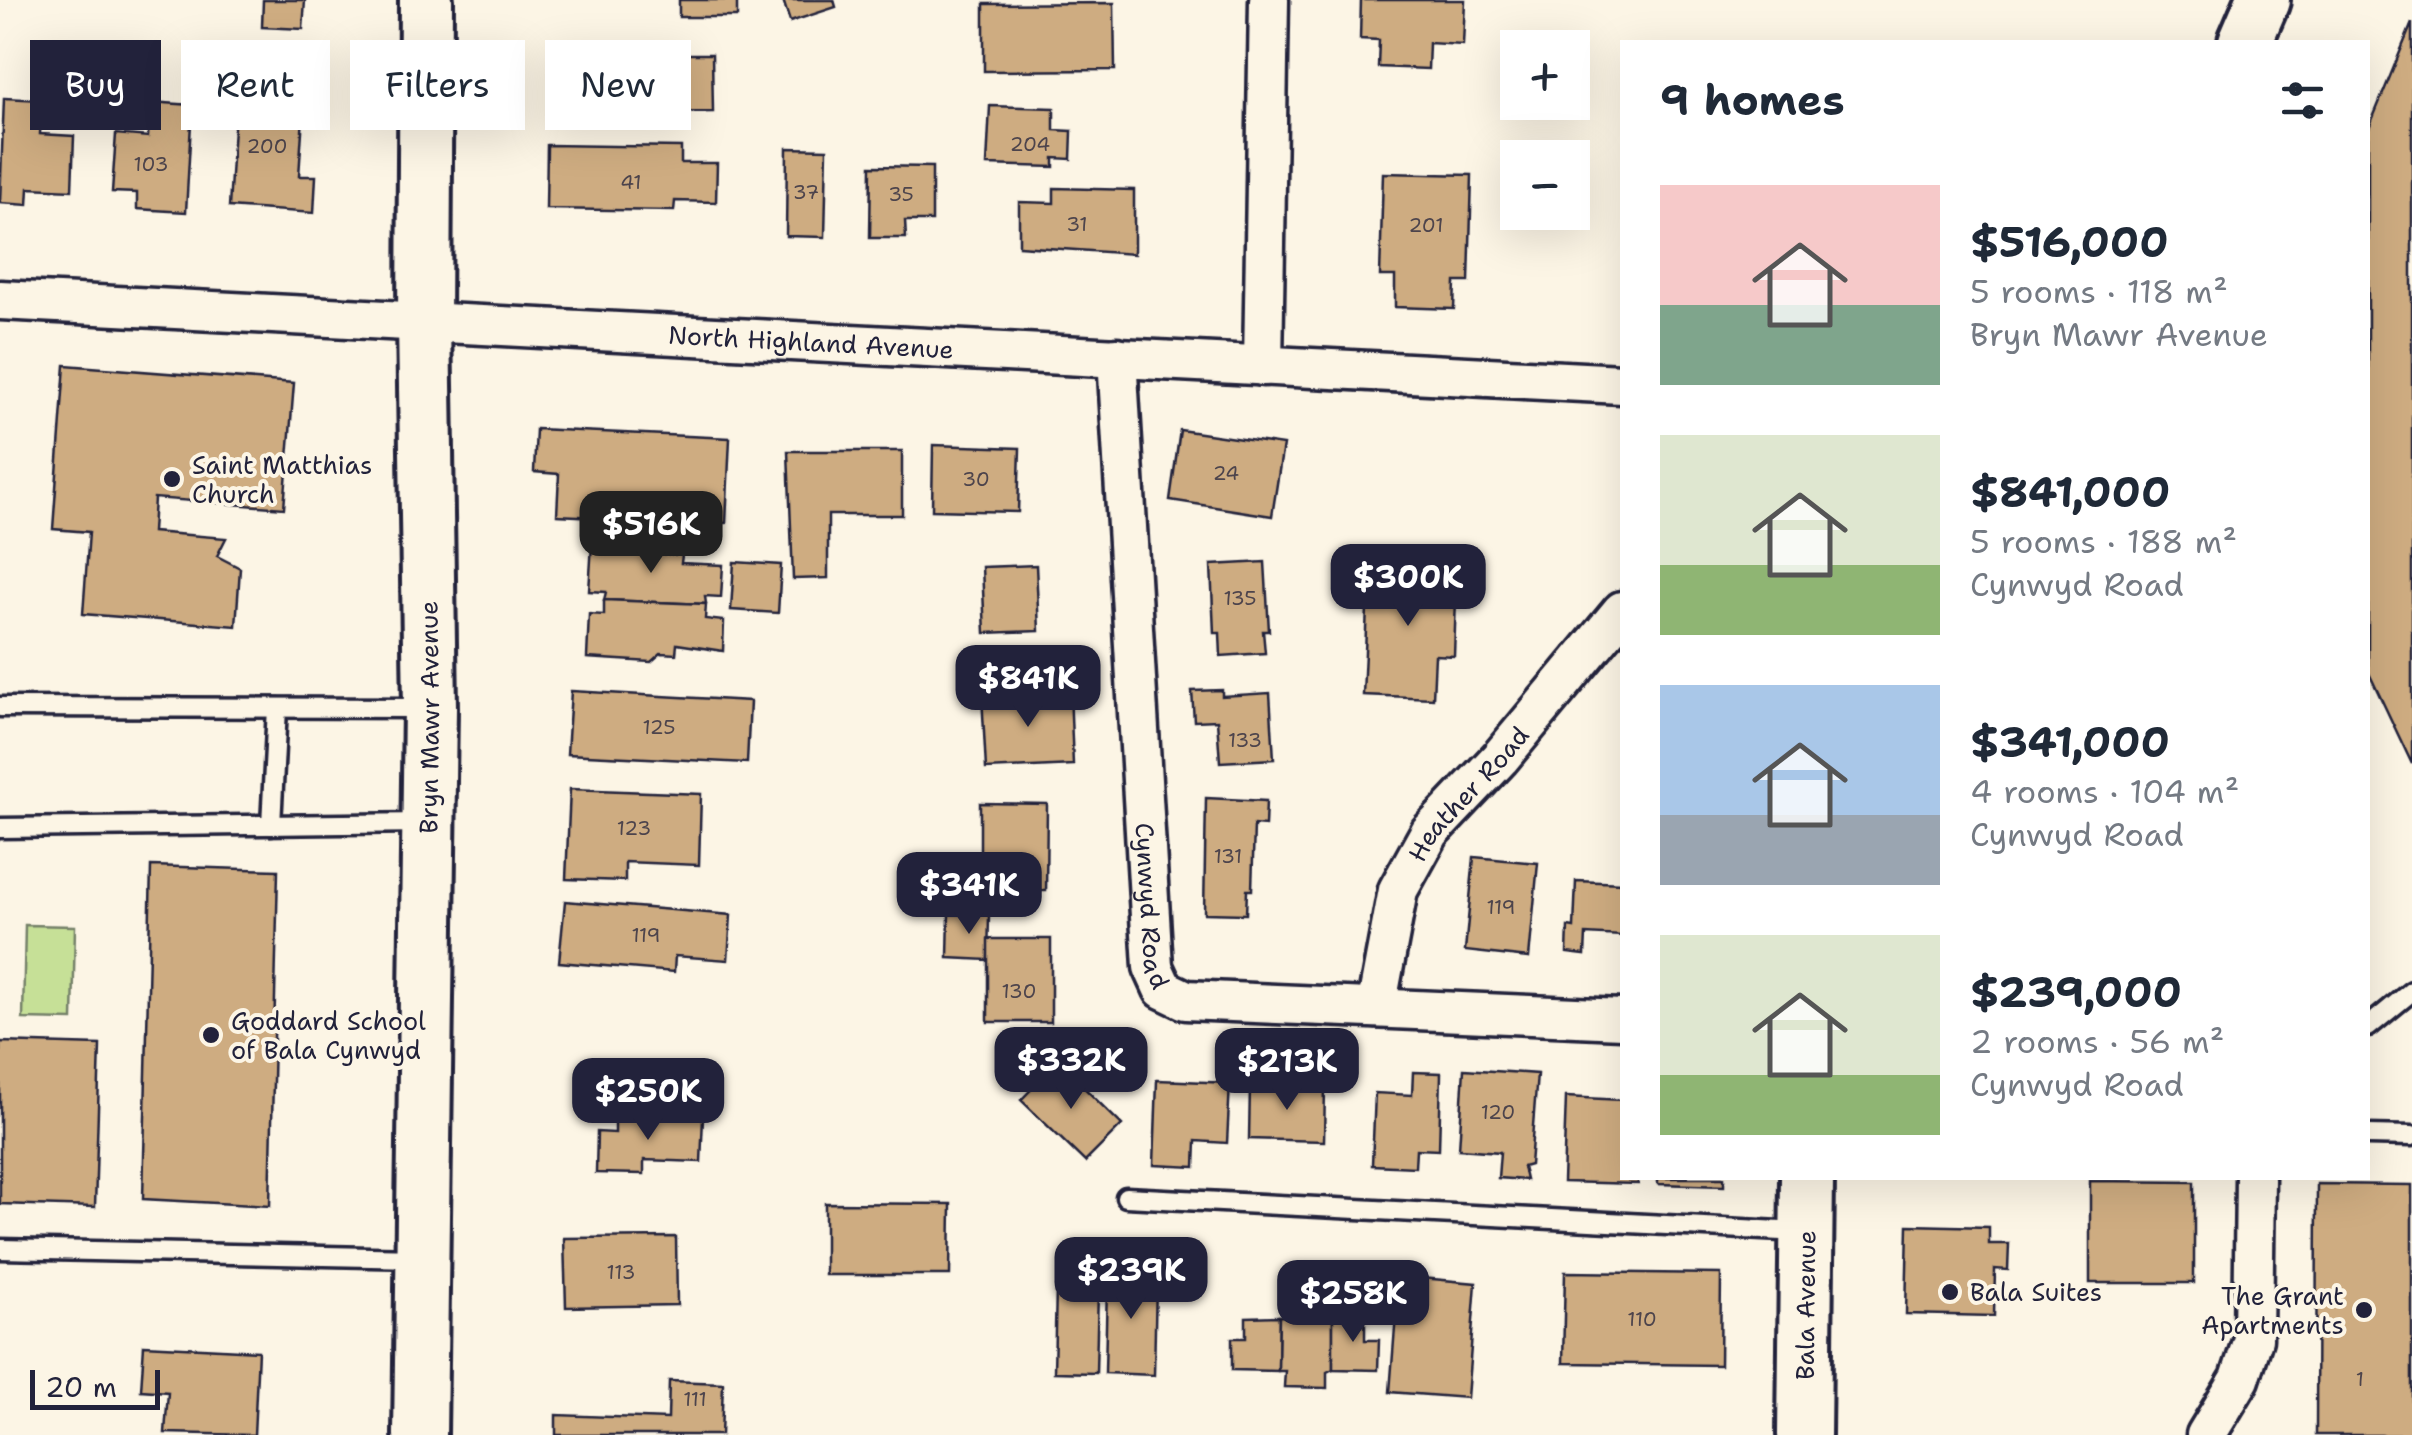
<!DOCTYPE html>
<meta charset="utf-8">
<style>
:root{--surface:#fff;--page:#f6f6f7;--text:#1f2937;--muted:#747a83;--accent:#22223b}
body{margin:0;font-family:"Shantell Sans",sans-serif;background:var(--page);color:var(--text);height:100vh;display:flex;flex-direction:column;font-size:38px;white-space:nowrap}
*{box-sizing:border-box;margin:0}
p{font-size:32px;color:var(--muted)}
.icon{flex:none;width:55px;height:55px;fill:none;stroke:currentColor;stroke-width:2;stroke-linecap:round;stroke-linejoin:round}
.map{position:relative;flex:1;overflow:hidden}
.sheet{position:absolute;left:1620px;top:40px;width:750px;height:1140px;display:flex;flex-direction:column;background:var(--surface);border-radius:0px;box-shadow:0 10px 40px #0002}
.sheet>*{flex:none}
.banner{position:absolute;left:30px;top:40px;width:950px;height:90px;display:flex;gap:20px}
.fabs{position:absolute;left:1500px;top:30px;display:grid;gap:20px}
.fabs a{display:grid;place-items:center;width:90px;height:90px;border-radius:0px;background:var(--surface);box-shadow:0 10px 40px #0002;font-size:50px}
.scale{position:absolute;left:30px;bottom:25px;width:130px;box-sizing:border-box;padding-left:10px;border:5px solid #22223b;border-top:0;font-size:28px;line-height:35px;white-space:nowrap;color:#22223b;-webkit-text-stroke:8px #fcf5e5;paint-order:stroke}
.price{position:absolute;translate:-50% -85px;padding:0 22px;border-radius:20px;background:var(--accent);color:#fff;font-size:32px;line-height:65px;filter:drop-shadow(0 2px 5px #0008)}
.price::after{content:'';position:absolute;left:50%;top:60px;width:30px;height:22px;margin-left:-15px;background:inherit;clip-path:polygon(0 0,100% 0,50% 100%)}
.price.selected{background:#222;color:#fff}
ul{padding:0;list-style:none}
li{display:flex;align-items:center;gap:30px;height:250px;padding:0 40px}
li span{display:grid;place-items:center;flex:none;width:280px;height:200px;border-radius:0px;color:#555}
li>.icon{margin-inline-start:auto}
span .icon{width:120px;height:120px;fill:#fffc;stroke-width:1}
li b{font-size:42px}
h2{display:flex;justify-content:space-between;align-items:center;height:120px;padding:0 40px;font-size:42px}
.pill{padding:0 35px;border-radius:0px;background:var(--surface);box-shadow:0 10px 40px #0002;font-size:35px;line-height:90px}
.pill.selected{background:var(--accent);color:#fff}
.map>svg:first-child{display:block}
.green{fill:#c6e097;stroke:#748169;stroke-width:2.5}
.building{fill:#ceac81;stroke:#22223b;stroke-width:2.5}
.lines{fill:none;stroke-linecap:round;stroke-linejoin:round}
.lane-casing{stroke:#22223b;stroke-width:25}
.street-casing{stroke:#22223b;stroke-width:45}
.secondary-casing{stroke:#22223b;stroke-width:60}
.lane{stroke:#fcf5e5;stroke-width:18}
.street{stroke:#fcf5e5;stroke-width:38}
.secondary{stroke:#fcf5e5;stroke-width:52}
.poi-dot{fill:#22223b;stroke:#fcf5e5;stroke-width:4}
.labels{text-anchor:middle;stroke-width:8;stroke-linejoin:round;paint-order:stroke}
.number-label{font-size:20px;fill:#4d444c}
.street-label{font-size:25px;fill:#22223b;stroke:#fcf5e5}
.poi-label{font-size:25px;fill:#22223b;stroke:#fcf5e5;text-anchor:start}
</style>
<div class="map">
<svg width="2412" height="1435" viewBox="0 0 2412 1435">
<rect width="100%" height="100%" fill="#fcf5e5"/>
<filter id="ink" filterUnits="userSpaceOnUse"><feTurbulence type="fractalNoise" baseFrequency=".01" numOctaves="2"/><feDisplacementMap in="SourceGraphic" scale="20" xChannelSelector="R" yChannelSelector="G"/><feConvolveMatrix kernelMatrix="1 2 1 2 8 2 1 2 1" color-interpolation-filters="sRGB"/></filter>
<g filter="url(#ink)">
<path class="green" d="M25,925L75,926L73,1020L23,1019Z"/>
<g class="building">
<path d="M263,0H305L303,29L262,27Z"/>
<rect x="679" y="0" width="58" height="17"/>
<path d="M783,0H834L836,7L790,22Z"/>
<path d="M1361,0H1465L1463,45L1429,43L1428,69L1378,67L1379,40L1360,39Z"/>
<path d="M1114,3L1115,70L984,71V4Z"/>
<path d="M2412,23V764L2368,671V130Z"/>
<path d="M660,54H712L713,112L637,113V78H660Z"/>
<path d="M4,98L42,100L40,134L74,136L72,190L29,188L28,205L0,203Z"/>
<path d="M150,102L192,105L186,212L137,209V193L112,192L116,134L148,137Z"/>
<path d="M990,106L1054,108V130L1072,131L1071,159L1054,158V167L987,165Z"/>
<path d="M235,111L303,116L299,176H316L314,213L229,207Z"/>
<path d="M547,145L681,147V163H717L716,202L675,201L674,211L546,209Z"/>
<path d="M787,148L827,149L825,237L786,236Z"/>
<path d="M871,166L932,167V221H905L906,238H870Z"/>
<path d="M1383,173L1472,175L1469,282H1455L1454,309L1395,307V276H1380Z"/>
<path d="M1054,188L1134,190V254L1019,246V202L1054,203Z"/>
<path d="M65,365L294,383L284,508L154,498L152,532L226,538L217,556L240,568L236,626L83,614L89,532L53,529Z"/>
<path d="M536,429L730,438L726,523L557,515L559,474L534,472Z"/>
<path d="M1180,430L1283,445L1272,516L1170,500Z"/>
<path d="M933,445L1020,448L1018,512L932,510Z"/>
<path d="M788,451H902V515H828V578L793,579Z"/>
<path d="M592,544L657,547L661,554L682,555L681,563L723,565L721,597L705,596L706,604L604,600L606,592L589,591Z"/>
<path d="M734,562L781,565L778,613L731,610Z"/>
<path d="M1265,562L1269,631H1263L1265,653L1221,656L1220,633H1214L1211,565Z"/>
<path d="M1036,565L1039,631L985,633L982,567Z"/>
<path d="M1369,565L1457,569L1454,656L1435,655L1433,698L1363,695Z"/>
<path d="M604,600L706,604L705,619L724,621L723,651L677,644L676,654L661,653L651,662L587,658L589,614L604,615Z"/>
<path d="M1222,690V696L1270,693L1274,759L1220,762L1217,720L1194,721L1192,691Z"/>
<path d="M571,691L750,701L747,763L567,754Z"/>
<path d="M1070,691L1073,765L986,769L982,695Z"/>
<path d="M570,789L701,794L699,865L625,862V881L566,879Z"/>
<path d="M1206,798L1266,801L1265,826L1254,825L1252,890H1247L1246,914L1204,913Z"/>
<path d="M980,803L1047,804L1046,891L980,890Z"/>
<path d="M1474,857L1538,863L1529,958L1465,951Z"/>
<path d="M151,866L278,870L270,1206L143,1199Z"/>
<path d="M1576,881L1622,883V936L1586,934L1585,955L1567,953L1568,927L1574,928Z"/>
<path d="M565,901L731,915L728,960L675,956L674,972L559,962Z"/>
<path d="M949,914L989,915L988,960L948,958Z"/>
<rect x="988" y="939" width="63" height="83"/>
<path d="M0,1042L100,1045L95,1207L0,1204Z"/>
<path d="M1058,1062L1122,1125L1085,1162L1021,1100Z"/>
<path d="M591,1064L705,1070L703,1118L589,1112Z"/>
<path d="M1464,1069L1537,1074L1530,1165L1523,1167L1526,1180L1498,1178L1500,1152L1459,1149Z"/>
<path d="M1413,1072L1441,1073L1439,1150L1416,1149L1415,1167L1372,1165L1375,1093L1412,1095Z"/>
<path d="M1157,1080L1230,1083L1227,1143L1196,1141L1195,1167L1154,1165Z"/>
<path d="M1250,1085L1325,1086L1324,1141L1249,1139Z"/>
<path d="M1566,1097L1622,1100V1178H1638V1184L1563,1182Z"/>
<path d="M615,1114L703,1118L701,1162L644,1160V1174L596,1173L597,1132L615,1133Z"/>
<path d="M1658,1178H1724V1186L1658,1184Z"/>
<path d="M2090,1181L2194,1182V1283H2090Z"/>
<path d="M2317,1184L2412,1185V1435H2316Z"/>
<path d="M825,1203L951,1204L950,1275H825Z"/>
<path d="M1908,1225L1989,1227V1244H2009L2008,1270L1995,1269L1994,1316L1906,1314Z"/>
<path d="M676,1237L677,1305L566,1307L564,1238Z"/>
<path d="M1113,1266L1150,1267V1281H1156L1154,1375L1105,1373L1107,1283H1112Z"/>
<path d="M1565,1272L1721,1274L1720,1365L1563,1363Z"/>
<path d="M1399,1276L1476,1283L1467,1398L1390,1392Z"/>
<path d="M1056,1288L1098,1289L1096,1373L1054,1372Z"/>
<path d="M1279,1316L1278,1371L1232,1370V1338H1246V1317Z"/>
<path d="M1279,1316L1333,1317V1369L1327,1372V1388L1284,1387L1285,1371H1278Z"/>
<path d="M1333,1317H1365V1340H1379L1378,1370L1333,1369Z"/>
<path d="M144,1345L258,1351L254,1435L165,1433L168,1392L141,1390Z"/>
<path d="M669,1381L723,1383L721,1435H556V1415L668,1419Z"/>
</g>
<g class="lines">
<g class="lane-casing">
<g id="lane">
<path d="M0,707L424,708"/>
<path d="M271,825L277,708"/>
<path d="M0,828L424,823"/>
<path d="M2368,1027L2412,991"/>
<path d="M2368,1135L2412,1136"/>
<path d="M1126,1197L1801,1232"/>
<path d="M0,1249L417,1258"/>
</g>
</g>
<g class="street-casing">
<g id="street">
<path id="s1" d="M0,300L1622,384"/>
<path id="s2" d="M1117,357L1153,967L1163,989L1186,1000L1622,1019"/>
<path d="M1263,366L1269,0"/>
<path id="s3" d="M1376,1008L1398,890L1430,832L1500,758L1622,611"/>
<path d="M2206,1435L2240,1379L2253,1339L2255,1178"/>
</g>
</g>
<g class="secondary-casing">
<g id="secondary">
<path d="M2245,42L2263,0"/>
<path id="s4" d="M420,1435L430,708L424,321L426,0"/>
<path id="s5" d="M1804,1435L1807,1178"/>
</g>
</g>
<use href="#lane" class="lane"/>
<use href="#street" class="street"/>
<use href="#secondary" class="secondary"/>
</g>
</g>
<g class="poi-dot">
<circle cx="172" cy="479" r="10"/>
<circle cx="211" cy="1035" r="10"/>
<circle cx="1950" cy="1292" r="10"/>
<circle cx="2364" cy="1310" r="10"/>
</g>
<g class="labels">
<g class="number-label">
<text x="1030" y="151">204</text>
<text x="267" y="153">200</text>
<text x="151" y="171">103</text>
<text x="631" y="189">41</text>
<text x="806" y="199">37</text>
<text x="901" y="201">35</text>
<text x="1077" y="231">31</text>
<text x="1426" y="232">201</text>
<text x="1226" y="480">24</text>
<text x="976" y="486">30</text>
<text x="1240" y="605">135</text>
<text x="659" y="734">125</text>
<text x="1245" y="747">133</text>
<text x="634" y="835">123</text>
<text x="1228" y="863">131</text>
<text x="1501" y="914">119</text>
<text x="646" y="942">119</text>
<text x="1019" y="998">130</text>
<text x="1498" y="1119">120</text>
<text x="621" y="1279">113</text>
<text x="1642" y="1326">110</text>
<text x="2360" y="1386">1</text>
<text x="695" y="1406">111</text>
</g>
<g class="street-label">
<text dy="9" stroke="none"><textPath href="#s1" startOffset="812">North Highland Avenue</textPath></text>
<text dy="9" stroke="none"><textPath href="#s4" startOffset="718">Bryn Mawr Avenue</textPath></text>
<text dy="9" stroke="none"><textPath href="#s3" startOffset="240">Heather Road</textPath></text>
<text dy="9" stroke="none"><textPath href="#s2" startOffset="550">Cynwyd Road</textPath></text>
<text dy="9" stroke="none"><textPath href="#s5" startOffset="130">Bala Avenue</textPath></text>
</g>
<g class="poi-label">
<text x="192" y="474">Saint Matthias<tspan x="192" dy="29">Church</tspan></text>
<text x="231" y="1030">Goddard School<tspan x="231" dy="29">of Bala Cynwyd</tspan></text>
<text x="1970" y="1301">Bala Suites</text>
<text x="2344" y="1305" text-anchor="end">The Grant<tspan x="2344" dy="29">Apartments</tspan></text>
</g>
</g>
</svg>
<div class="fabs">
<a>+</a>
<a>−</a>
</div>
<div class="scale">20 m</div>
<b class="price selected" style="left:651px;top:576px">$516K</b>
<b class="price" style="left:1408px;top:629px">$300K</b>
<b class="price" style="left:1028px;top:730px">$841K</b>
<b class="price" style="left:969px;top:937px">$341K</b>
<b class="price" style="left:1071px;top:1112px">$332K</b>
<b class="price" style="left:1287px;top:1113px">$213K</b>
<b class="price" style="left:648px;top:1143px">$250K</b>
<b class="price" style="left:1131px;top:1322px">$239K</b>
<b class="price" style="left:1353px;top:1345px">$258K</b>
<div class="banner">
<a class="pill selected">Buy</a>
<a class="pill">Rent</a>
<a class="pill">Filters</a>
<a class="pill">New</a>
</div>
<section class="sheet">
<h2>9 homes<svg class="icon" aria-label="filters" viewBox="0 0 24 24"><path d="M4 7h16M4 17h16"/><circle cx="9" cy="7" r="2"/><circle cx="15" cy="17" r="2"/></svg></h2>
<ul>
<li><span style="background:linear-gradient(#f6c9c9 60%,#7fa58c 0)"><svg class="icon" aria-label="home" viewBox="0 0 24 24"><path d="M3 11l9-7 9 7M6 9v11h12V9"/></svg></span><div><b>$516,000</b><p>5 rooms · 118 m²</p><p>Bryn Mawr Avenue</p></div></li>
<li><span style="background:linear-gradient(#dfe7d0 65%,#8fb573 0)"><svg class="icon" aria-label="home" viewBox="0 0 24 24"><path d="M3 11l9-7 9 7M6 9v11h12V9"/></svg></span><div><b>$841,000</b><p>5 rooms · 188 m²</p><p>Cynwyd Road</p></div></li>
<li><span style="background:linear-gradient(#a9c7e8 65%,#9aa5b1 0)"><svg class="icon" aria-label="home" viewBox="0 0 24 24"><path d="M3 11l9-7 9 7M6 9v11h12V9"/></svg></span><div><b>$341,000</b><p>4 rooms · 104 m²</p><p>Cynwyd Road</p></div></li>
<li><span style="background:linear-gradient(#dfe7d0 70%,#8fb573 0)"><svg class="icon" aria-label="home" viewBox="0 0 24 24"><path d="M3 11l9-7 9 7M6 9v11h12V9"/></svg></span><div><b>$239,000</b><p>2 rooms · 56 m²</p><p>Cynwyd Road</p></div></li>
</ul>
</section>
</div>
